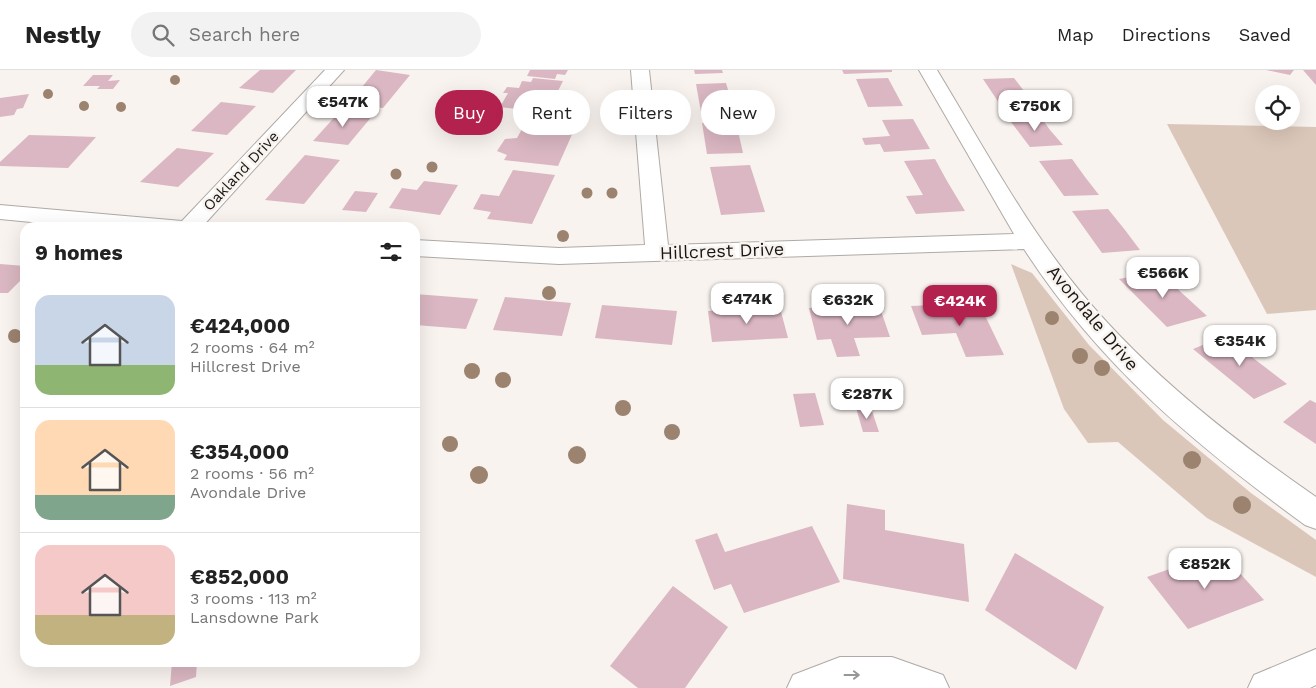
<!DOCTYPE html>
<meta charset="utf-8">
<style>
:root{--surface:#fff;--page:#f2f2f2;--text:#222;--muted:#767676;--line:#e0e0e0;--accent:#b3224f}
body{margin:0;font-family:"Work Sans",sans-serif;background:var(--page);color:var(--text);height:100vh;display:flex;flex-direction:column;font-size:19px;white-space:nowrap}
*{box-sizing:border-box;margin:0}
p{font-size:16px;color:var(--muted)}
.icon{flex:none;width:28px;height:28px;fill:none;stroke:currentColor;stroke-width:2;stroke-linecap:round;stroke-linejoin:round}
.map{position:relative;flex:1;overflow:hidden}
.side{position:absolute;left:20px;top:152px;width:400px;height:445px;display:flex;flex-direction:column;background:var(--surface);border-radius:15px;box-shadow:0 5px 20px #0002}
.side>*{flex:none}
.banner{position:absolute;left:435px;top:20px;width:475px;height:45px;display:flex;gap:10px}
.tools{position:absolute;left:1255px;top:15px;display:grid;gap:10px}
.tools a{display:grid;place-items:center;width:45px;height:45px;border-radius:50%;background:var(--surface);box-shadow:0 5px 20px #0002;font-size:25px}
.price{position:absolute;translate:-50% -42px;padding:0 11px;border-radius:10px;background:#fff;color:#222;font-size:16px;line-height:32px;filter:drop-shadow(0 1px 2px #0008)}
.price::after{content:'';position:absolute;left:50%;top:30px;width:15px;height:11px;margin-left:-8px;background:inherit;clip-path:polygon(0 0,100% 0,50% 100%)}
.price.current{background:var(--accent);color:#fff}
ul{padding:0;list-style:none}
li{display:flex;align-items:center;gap:15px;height:125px;padding:0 15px}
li+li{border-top:1px solid var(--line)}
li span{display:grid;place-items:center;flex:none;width:140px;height:100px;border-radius:15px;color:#555}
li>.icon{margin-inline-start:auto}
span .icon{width:60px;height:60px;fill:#fffc;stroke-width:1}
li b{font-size:21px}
h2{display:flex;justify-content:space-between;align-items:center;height:60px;padding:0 15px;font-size:21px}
.chip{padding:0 18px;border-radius:22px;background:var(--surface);box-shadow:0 5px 20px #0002;font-size:18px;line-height:45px}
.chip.current{background:var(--accent);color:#fff}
header{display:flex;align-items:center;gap:30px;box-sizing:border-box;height:70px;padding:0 25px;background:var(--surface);border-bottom:1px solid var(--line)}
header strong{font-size:24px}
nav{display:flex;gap:28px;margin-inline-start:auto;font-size:18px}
.search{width:350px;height:45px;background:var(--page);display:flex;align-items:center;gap:12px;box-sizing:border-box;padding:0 18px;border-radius:28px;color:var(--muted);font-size:19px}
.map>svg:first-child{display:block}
.green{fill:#dbc7b9}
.building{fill:#dab7c2}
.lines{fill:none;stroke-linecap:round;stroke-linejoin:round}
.street-casing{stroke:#afaaa7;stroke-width:2}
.street{fill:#fff;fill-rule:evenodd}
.tree{fill:#9b836f}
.oneway{stroke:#979796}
.labels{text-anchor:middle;stroke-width:5;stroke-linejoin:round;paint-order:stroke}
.far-street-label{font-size:15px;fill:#181715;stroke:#f8f3ef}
.street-label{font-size:18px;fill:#181715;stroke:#f8f3ef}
</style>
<header>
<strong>Nestly</strong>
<div class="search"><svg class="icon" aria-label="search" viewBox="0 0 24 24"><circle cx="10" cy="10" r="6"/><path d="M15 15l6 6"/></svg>Search here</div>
<nav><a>Map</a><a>Directions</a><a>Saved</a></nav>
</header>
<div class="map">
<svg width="1316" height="618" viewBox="0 0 1316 618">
<rect width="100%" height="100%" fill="#f8f3ef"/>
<g class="green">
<path d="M1167,54L1316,57V240L1267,244Z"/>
<path d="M1011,194L1032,203L1089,275L1163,350L1251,423L1316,470V507L1207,448L1118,372L1088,373L1064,339Z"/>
</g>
<g class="building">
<path d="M260,0H296L273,23L239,18Z"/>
<path d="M376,0L410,5L383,38L348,34Z"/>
<path d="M530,0H568L565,5L557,4L555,9L527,6Z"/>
<path d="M694,0H722L723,3L695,4Z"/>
<path d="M842,0H892V2L844,4Z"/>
<path d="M1266,0H1294L1290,5Z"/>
<path d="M1303,0H1316V15Z"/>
<path d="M93,5H113L108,11L120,10L113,19H97L100,16H83Z"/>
<path d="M533,8L563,11L545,47L514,44L517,39L500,37L508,23H503L507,17L519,18L522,11L531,12Z"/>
<path d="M888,8L903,36L868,37L856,9Z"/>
<path d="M1014,8L1024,21L1034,35L1001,36L983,9Z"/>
<path d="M726,13L734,40L701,42L696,14Z"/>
<path d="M29,24L23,38L17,39L14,45L0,47V28Z"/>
<path d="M221,32L256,36L227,65L191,61Z"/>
<path d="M340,41L373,45L348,75L313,71Z"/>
<path d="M1040,46L1050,60L1063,75L1030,77L1008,48Z"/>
<path d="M528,48L564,52L562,58L574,60L558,96L504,90L507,85L497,81L505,69L517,68Z"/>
<path d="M913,49L930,79L884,82L880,74L865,75L862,68L890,66L882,50Z"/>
<path d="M736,52L743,83L707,84L702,53Z"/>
<path d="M29,65L67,66L96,67L68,98L0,96V92Z"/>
<path d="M177,78L214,83L178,117L140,112Z"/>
<path d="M305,85L340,90L304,134L265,130Z"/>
<path d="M935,89L947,111L965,141L916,144L906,126L923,125L904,91Z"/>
<path d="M1072,89L1085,107L1099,125L1064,126L1039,91Z"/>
<path d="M750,95L765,142L721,145L710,97Z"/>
<path d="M513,100L555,105L532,154L487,149L491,142L473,139L481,124L499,126Z"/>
<path d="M424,111L458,115L440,145L389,138L402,118L417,120Z"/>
<path d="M355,121L378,123L366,142L342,140Z"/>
<path d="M1108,139L1125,160L1140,180L1102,183L1072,141Z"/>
<path d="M0,194L25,196V206L8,223H0Z"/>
<path d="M1158,201L1183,224L1207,246L1167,257L1119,209Z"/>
<path d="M415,224L441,226L478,229L466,259L415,255Z"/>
<path d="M505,227L571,233L562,266L493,260Z"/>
<path d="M979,233L1004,285L966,287L956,263L922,265L911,236Z"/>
<path d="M602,235L677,241L672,275L595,268Z"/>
<path d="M879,235L890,267L854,268L860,286L837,287L831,269L817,270L809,238Z"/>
<path d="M780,238L788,268L712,272L708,241Z"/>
<path d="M1225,266L1257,291L1287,314L1254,329L1193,279Z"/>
<path d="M815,323L824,355L800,357L793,324Z"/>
<path d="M1310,330L1316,333V374L1283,352Z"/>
<path d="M856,338H871L879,362H863Z"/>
<path d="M847,434L885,440V460L964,474L969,532L843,509Z"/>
<path d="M812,456L840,512L744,543L731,514L714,520L695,470L717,463L725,482Z"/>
<path d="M1220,481L1264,530L1188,559L1147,507Z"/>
<path d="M1015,483L1104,537L1076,600L985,540Z"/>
<path d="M673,516L728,557L685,618H638L610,596Z"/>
<path d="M172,592H197L196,607L170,616Z"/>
</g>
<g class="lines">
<g class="street-casing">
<g id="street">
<path d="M325,0H344L201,158H93L0,149V135L182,151Z"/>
<path d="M631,0H649L668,175L1014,164L919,0H937C983,76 1026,156 1083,225C1150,305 1231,368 1316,427V459L1305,455C1194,374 1099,295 1024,179L559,194L415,186V170L559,178L645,175Z"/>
<path d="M1316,579V615L1310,618H1248L1254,605Z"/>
<path d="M840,587H892L943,605L949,618H787L793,605Z"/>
</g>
</g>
<use href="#street" class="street"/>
</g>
<g class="tree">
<circle cx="175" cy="10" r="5"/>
<circle cx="48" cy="24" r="5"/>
<circle cx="84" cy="36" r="5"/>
<circle cx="121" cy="37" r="5"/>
<circle cx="454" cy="45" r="5"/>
<circle cx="616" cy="46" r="5"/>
<circle cx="432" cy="97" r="5.5"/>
<circle cx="396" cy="104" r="5.5"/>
<circle cx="587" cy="123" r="5.5"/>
<circle cx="612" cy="123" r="5.5"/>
<circle cx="563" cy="166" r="6"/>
<circle cx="549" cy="223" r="7"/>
<circle cx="1052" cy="248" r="7"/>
<circle cx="15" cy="266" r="7"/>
<circle cx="1080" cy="286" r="8"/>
<circle cx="1102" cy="298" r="8"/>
<circle cx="472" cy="301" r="8"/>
<circle cx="503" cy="310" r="8"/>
<circle cx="623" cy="338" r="8"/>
<circle cx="672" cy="362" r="8"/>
<circle cx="450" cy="374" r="8"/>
<circle cx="577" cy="385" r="9"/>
<circle cx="1192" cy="390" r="9"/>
<circle cx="479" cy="405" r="9"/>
<circle cx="1242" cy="435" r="9"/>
</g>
<defs><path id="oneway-shaft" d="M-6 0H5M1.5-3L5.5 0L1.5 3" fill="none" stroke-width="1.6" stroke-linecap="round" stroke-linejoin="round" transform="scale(1.25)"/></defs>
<use class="oneway" href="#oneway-shaft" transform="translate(852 605)"/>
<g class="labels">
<g class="far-street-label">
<text transform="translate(241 101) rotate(-47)" y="5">Oakland Drive</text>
</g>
<g class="street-label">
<text transform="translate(722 181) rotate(-2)" y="6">Hillcrest Drive</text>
<text transform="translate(1093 248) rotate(50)" y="6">Avondale Drive</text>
</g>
</g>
</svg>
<div class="tools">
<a><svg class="icon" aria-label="locate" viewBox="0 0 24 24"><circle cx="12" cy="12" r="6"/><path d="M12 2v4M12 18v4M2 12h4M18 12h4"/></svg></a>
</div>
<b class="price" style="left:343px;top:58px">€547K</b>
<b class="price" style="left:1035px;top:62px">€750K</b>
<b class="price" style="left:1163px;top:229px">€566K</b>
<b class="price" style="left:747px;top:255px">€474K</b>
<b class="price" style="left:848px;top:256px">€632K</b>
<b class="price current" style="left:960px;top:257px">€424K</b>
<b class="price" style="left:1240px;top:297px">€354K</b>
<b class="price" style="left:867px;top:350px">€287K</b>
<b class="price" style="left:1205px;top:520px">€852K</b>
<div class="banner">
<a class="chip current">Buy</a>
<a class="chip">Rent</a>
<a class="chip">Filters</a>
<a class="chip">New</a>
</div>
<section class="side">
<h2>9 homes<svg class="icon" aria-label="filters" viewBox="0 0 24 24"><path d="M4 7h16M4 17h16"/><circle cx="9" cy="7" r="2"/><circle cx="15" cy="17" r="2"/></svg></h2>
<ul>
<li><span style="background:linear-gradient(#c9d6e8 70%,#8fb573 0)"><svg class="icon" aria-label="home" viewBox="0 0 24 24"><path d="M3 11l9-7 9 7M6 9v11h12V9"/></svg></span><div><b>€424,000</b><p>2 rooms · 64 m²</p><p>Hillcrest Drive</p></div></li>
<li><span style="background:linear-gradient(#ffd9b3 75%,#7fa58c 0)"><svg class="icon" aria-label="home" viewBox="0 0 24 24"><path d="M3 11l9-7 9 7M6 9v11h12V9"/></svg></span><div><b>€354,000</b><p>2 rooms · 56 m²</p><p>Avondale Drive</p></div></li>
<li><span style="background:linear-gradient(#f6c9c9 70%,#c2b280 0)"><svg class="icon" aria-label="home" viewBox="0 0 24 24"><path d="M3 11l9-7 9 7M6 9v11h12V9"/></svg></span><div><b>€852,000</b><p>3 rooms · 113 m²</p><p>Lansdowne Park</p></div></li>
</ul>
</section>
</div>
